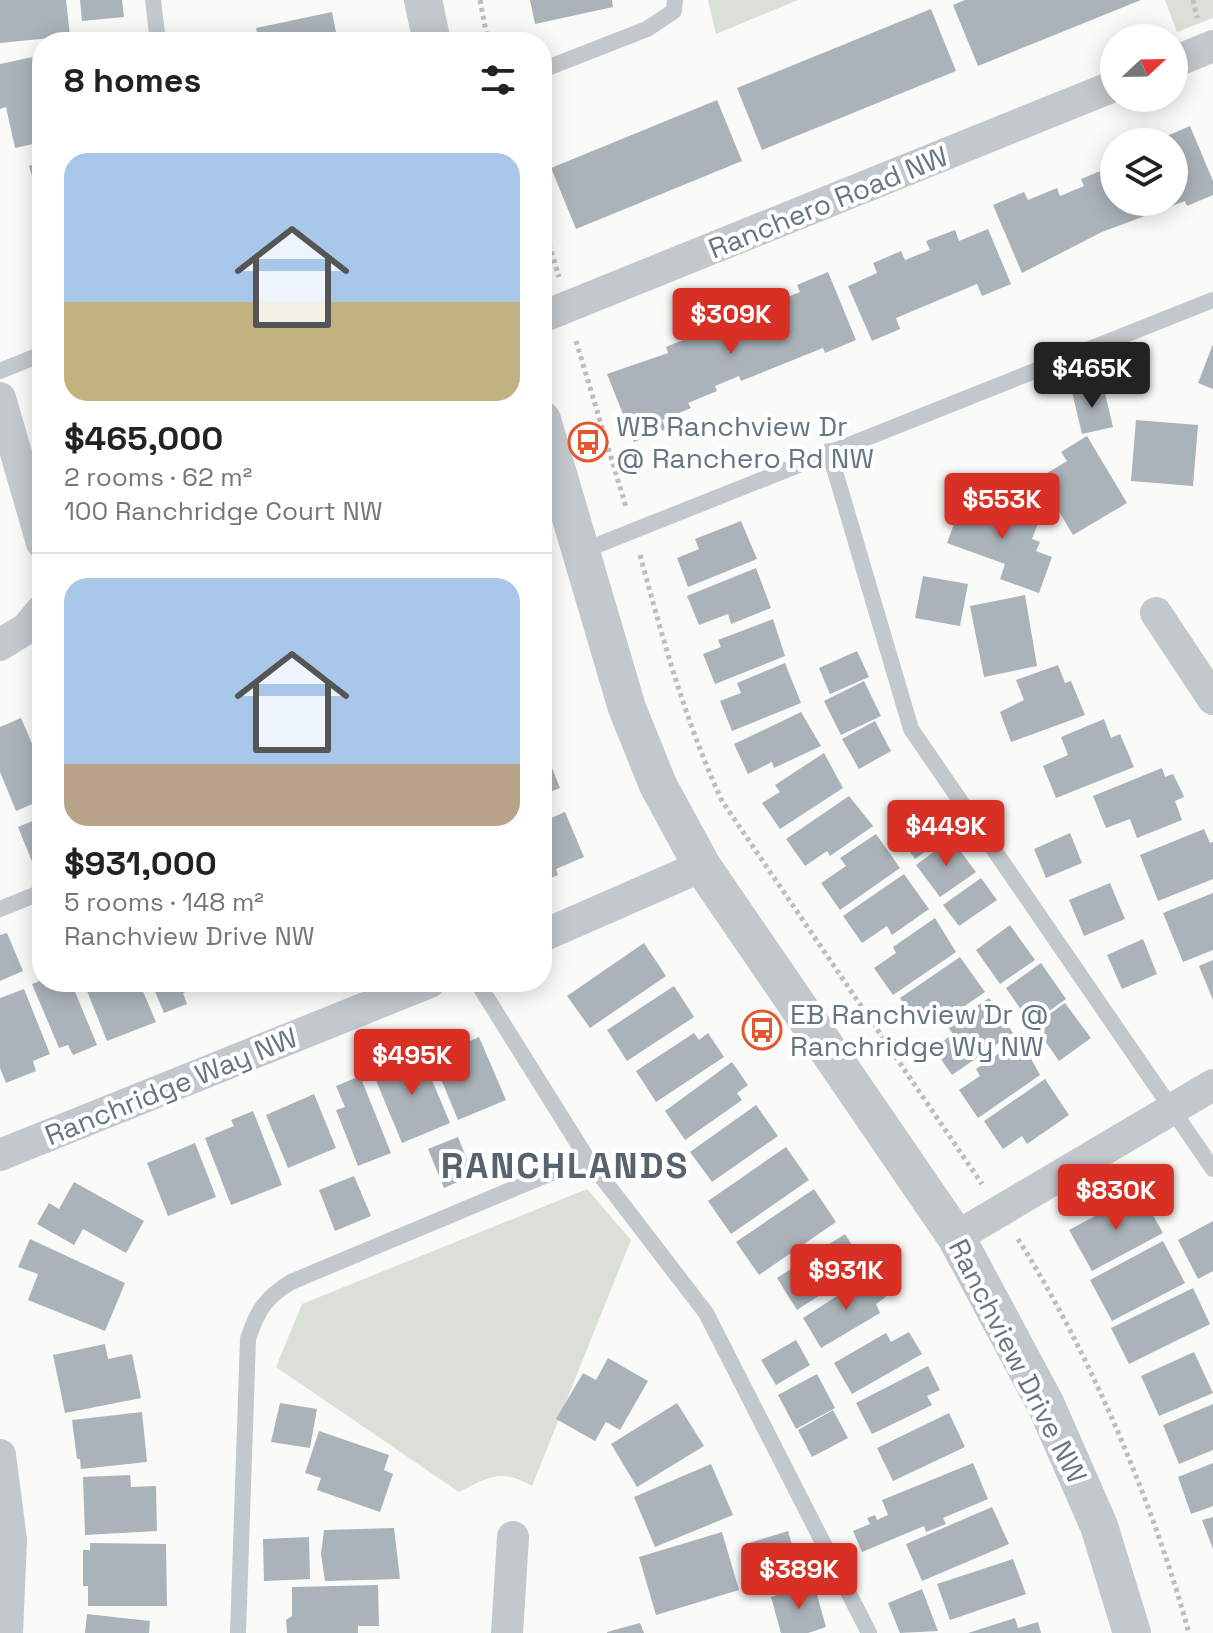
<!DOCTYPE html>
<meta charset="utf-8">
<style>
:root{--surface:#fff;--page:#f2f2f2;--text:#222;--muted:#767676;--line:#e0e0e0;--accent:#d93025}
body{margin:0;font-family:"Space Grotesk",sans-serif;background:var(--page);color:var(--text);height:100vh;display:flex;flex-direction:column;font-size:30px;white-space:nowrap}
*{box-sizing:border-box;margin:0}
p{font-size:26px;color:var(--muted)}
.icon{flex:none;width:44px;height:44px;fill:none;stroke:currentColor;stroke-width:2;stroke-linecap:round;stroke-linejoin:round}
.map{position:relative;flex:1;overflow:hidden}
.sheet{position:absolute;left:32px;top:32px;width:520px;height:960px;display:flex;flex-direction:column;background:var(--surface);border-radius:32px;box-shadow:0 4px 20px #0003}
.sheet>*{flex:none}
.needle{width:52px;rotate:68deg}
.tools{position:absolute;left:1100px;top:24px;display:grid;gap:16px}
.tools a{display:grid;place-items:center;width:88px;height:88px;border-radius:50%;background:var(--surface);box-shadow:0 4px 20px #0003;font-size:40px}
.price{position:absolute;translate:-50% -68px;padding:0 18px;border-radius:8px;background:var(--accent);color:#fff;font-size:26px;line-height:52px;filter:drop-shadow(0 2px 4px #0008)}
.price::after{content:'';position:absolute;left:50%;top:48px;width:24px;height:18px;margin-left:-12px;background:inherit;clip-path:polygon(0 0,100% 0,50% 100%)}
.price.selected{background:#222;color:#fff}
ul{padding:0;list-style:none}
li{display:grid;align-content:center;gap:16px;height:424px;padding:0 32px}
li+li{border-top:2px solid var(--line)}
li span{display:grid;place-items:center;height:248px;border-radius:24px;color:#555}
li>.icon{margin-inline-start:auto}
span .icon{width:144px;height:144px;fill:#fffc;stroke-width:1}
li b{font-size:34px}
h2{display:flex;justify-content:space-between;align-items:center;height:96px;padding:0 32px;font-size:34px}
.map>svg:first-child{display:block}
.green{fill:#dadfd7}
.building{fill:#aab3b9}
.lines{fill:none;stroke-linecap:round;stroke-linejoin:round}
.path{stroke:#bbbfc2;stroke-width:5;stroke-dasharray:4 4;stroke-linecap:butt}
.service{stroke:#c3c8cc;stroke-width:16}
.minor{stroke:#c3c8cc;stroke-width:32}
.tertiary{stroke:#c3c8cc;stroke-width:38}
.labels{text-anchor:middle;stroke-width:8;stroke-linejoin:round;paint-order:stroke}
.street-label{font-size:28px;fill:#657683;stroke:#fff}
.poi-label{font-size:28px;fill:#657683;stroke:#fff;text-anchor:start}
.district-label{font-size:36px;font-weight:bold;letter-spacing:2px;fill:#57646e;stroke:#fff}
</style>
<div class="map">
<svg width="1213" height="1633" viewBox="0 0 1213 1633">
<rect width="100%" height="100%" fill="#fafaf8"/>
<g class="green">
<path d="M708,0H798L716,34Z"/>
<path d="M1165,0H1213V18L1177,32Z"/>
<path d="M587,1189L631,1240L532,1486C502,1468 488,1477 459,1492L276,1367L302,1304Z"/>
</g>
<g class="building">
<path d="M0,0H66L70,36L0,43Z"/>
<path d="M80,0H122L124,17L82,21Z"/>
<path d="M530,0H612L613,7L535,24Z"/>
<path d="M965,0H1141L978,66L953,5Z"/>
<path d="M931,9L956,71L762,150L737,88Z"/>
<path d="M332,12L338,42H259L256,28Z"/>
<path d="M42,55V142L15,148L6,107L0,109V64Z"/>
<path d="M717,100L742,161L576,229L551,168Z"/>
<path d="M1190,126L1213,181V195L1187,206L1185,201L1102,232L1022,273L993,205L1024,192L1028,200L1057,188L1060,196L1084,186L1081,179L1110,167L1114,175V202H1174V142H1162L1160,139Z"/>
<path d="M42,162V231H41L34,208L41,206L29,166Z"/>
<path d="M988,229L1011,284L982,296L977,284L896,318L900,329L872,341L848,286L877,273L873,263L901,251L905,260L930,250L926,241L955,230L959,241Z"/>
<path d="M828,272L856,340L825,353L823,348L741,381L739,376L715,386L717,391L688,403L691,408L662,420L666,429L634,442L607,374L668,353L666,347L695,335L697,339L747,324L743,315L800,292L797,285Z"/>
<path d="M1213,344V389L1198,383Z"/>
<path d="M1103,385L1113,427L1082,434L1072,392Z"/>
<path d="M1136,420L1198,425L1193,486L1131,481Z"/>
<path d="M1087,436L1127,503L1073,535L1039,478L1067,461L1061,452Z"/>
<path d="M965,494L1039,521L1032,539L1040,542L1036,551L1052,557L1039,593L1000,579L1005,564L947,543Z"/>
<path d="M741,521L757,559L688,587L677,558L699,549L695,539Z"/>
<path d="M756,568L771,608L731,624L728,614L699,625L687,596Z"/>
<path d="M923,576L968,584L960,626L915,618Z"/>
<path d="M1025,595L1037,666L984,677L970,606Z"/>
<path d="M773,619L785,656L715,684L703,654L721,647L718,640Z"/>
<path d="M857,651L869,677L830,694L819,668Z"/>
<path d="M785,663L801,703L732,731L720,701L741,693L737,683Z"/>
<path d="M1058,665L1065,683L1071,681L1085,715L1011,742L1000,712L1024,700L1016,680Z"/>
<path d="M864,681L881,716L841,735L824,701Z"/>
<path d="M801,712L821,746L774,768L772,762L748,774L734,744Z"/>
<path d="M21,718L42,767V800L16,811L0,772V727Z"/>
<path d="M1104,719L1111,738L1120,734L1134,767L1056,798L1043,766L1068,755L1061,737Z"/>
<path d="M875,721L891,751L859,769L842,739Z"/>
<path d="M542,743L560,788L542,795Z"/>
<path d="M824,753L843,788L780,829L762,803L780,792L775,785Z"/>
<path d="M1162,768L1165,777L1173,774L1181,790L1184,797L1175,801L1182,820L1137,838L1130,819L1106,828L1093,796Z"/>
<path d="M849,796L873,826L830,856L827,851L805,866L786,839Z"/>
<path d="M565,812L584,857L556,869L558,875L544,881L542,822Z"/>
<path d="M42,817V861L33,864L18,827Z"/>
<path d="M936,821L947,836L915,859L904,843Z"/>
<path d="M1204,829L1210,843L1213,842V879L1158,901L1140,855Z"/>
<path d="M1070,833L1082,863L1046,878L1034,849Z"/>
<path d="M876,834L900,868L840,910L821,883L846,866L840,858Z"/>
<path d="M951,839L976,872L940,897L916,865Z"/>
<path d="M904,874L929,909L892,935L887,926L862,943L843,916Z"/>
<path d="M981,878L997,900L959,926L943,905Z"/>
<path d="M1110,883L1125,919L1084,936L1069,900Z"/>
<path d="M1213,893V950L1183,962L1163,913Z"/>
<path d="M935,918L956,952L893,995L874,968L896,953L893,947Z"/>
<path d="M1010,925L1035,960L1000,984L976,950Z"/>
<path d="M7,933L23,971L0,981V935Z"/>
<path d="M1143,939L1157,974L1122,989L1107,955Z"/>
<path d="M644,943L666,976L590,1028L567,996Z"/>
<path d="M960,957L985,992L943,1021L938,1013L919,1026L900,998Z"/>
<path d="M1213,960V1000L1199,966Z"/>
<path d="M1041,963L1066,999L1031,1024L1006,988Z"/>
<path d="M42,980L71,982L97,1045L73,1055L68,1045L59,1048L32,984Z"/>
<path d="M95,982H139L156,1022L107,1041L85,986Z"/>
<path d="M151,982H189L192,990L183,993L187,1004L164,1013Z"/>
<path d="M674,986L694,1017L627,1061L607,1030Z"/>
<path d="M24,989L50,1054L33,1061L36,1071L6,1083L0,1068V998Z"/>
<path d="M989,998L1013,1033L952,1075L933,1048L953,1034L947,1026Z"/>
<path d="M1065,1003L1091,1038L1059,1061L1034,1025Z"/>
<path d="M458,1032L463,1044L479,1037L506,1100L458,1120L427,1045Z"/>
<path d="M694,1033L699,1040L708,1033L724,1057L656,1102L636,1071Z"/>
<path d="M1020,1039L1040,1075L978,1118L959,1090L980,1076L976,1069Z"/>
<path d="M419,1049L450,1123L402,1143L375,1078L392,1071L388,1062Z"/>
<path d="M732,1062L748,1085L737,1093L742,1100L685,1140L665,1111Z"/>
<path d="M360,1076L391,1153L358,1166L336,1110L345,1107L336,1086Z"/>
<path d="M1045,1079L1069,1115L1027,1144L1022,1136L1003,1149L984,1121Z"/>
<path d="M314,1094L336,1148L288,1168L266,1115Z"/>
<path d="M756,1105L778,1136L712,1182L690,1152Z"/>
<path d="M253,1111L282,1185L231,1205L205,1138L234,1126L231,1120Z"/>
<path d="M458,1137L473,1175L444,1188L428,1149Z"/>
<path d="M195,1143L216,1197L168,1216L147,1163Z"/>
<path d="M786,1147L809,1180L731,1234L708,1201Z"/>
<path d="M354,1176L371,1216L335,1231L319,1190Z"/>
<path d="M74,1182L144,1221L126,1253L83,1229L74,1245L37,1224L49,1203L59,1209Z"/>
<path d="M814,1189L836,1222L759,1275L736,1242Z"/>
<path d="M1140,1192L1163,1233L1092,1271L1069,1230Z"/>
<path d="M1213,1221V1271L1198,1279L1178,1240Z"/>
<path d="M845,1234L865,1266L797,1310L777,1278Z"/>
<path d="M30,1239L125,1283L105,1331L28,1300L38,1274L18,1267Z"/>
<path d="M1163,1241L1185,1283L1112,1321L1090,1280Z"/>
<path d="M871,1274L886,1297L876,1304L880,1313L821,1348L803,1318Z"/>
<path d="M1193,1288L1210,1324L1129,1364L1111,1328Z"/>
<path d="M909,1332L922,1354L852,1394L834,1363L886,1333L891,1342Z"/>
<path d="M796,1340L810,1365L776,1385L761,1360Z"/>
<path d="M105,1344L108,1359L132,1354L141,1398L65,1413L53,1355Z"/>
<path d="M1194,1352L1213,1393L1159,1416L1141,1376Z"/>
<path d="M608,1358L648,1381L620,1430L606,1422L595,1441L556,1419L583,1373L596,1380Z"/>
<path d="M928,1366L940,1390L927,1396L932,1405L872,1434L856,1403Z"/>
<path d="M817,1374L835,1408L796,1429L778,1395Z"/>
<path d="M280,1403L317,1409L310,1448L271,1442Z"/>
<path d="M677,1403L704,1446L637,1487L611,1444Z"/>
<path d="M1213,1404V1450L1179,1464L1163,1425Z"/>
<path d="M833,1410L848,1438L812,1457L798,1430Z"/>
<path d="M142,1412L147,1462L81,1469L80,1459H77L72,1420Z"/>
<path d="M949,1413L965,1447L893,1481L877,1448Z"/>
<path d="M319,1431L389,1455L384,1470L393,1474L380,1512L317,1490L321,1478L305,1473Z"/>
<path d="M973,1463L988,1499L943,1518L946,1524L926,1532L924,1526L862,1552L853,1531L870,1524L867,1518L875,1515L877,1520L888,1515L882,1500Z"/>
<path d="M1213,1463V1506L1191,1514L1178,1477Z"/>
<path d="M711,1464L733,1515L655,1547L634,1497Z"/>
<path d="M130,1475L131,1487L156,1486L157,1531L85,1535L83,1477Z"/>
<path d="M992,1507L1009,1544L922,1581L906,1544Z"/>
<path d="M1213,1517V1549L1202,1520Z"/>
<path d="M394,1528L400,1579L325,1581L321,1554L324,1530Z"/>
<path d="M788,1531L800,1571L758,1584L746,1544Z"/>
<path d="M722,1532L739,1590L656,1615L639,1557Z"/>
<path d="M309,1537L310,1579L264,1581L263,1539Z"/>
<path d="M90,1543L166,1544L167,1606H88V1586H83V1550H90Z"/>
<path d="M1013,1559L1026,1594L950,1620L937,1584Z"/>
<path d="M814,1584L826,1627L808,1633H781L771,1597Z"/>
<path d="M378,1585L379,1626H358V1633H287L286,1620L292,1616V1587Z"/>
<path d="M922,1589L938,1631L900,1633L888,1603Z"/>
<path d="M87,1614L150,1621L149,1633H85Z"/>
<path d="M1015,1618L1018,1628L1038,1622L1041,1633H968Z"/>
<path d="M640,1623L644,1633H607V1632Z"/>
</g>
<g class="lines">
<g class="path">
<path d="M480,0L488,42"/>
<path d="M1193,0L1197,18"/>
<path d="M542,221L559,277"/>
<path d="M576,341L626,507"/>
<path d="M640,555C663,639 685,721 722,801L982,1184"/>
<path d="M1018,1239C1089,1351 1154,1505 1189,1633"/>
</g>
<g class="service">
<path d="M153,0L158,42"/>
<path d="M542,70L647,29L674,11L675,0"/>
<path d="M0,371L42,354"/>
<path d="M829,451L911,729L1213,1169"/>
<path d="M580,552L1213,300"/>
<path d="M0,909L42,892"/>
<path d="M477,982L587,1158L706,1313L869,1633"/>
<path d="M238,1633L248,1339C257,1311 266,1297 291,1282L587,1158"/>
</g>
<g class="minor">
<path d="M1174,62L1213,46"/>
<path d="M542,317L1114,86"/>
<path d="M0,398L42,543"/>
<path d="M1156,613L1213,699"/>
<path d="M0,645L27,628L42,610"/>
<path d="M542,936L702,866"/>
<path d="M0,1155L430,982"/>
<path d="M956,1237L1213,1085"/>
<path d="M0,1455L11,1540L7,1633"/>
<path d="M507,1633L513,1537"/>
</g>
<g class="tertiary">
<path d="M423,0L432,42"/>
<path d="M542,420L627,708L658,785L702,866L956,1237L1046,1405L1099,1526L1132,1633"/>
</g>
</g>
<defs>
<g id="bus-ring" transform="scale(2)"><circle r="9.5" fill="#fff" stroke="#e4572e" stroke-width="1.5"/><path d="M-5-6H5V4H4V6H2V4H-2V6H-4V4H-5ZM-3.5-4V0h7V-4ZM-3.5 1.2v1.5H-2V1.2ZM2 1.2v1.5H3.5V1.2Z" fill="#e4572e"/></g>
</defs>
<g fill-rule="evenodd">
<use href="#bus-ring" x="588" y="442"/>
<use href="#bus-ring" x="762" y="1030"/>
</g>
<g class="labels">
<g class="street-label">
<text transform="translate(828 202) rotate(-22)" y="10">Ranchero Road NW</text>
<text transform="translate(171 1086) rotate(-22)" y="10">Ranchridge Way NW</text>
<text transform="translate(1018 1361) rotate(63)" y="10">Ranchview Drive NW</text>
</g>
<g class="poi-label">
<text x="616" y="436">WB Ranchview Dr<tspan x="616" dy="32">@ Ranchero Rd NW</tspan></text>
<text x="790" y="1024">EB Ranchview Dr @<tspan x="790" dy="32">Ranchridge Wy NW</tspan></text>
</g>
<g class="district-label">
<text x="565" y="1178">RANCHLANDS</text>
</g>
</g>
</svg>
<div class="tools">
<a><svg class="needle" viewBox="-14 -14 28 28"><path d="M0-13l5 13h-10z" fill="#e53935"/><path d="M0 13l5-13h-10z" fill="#767676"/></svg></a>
<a><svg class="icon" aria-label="layers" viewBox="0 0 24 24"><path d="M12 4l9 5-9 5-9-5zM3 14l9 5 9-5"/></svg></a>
</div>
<b class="price" style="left:731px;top:356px">$309K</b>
<b class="price selected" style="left:1092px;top:410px">$465K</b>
<b class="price" style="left:1002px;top:541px">$553K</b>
<b class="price" style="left:946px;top:868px">$449K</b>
<b class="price" style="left:412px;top:1097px">$495K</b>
<b class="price" style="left:1116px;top:1232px">$830K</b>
<b class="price" style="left:846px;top:1312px">$931K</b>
<b class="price" style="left:799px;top:1611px">$389K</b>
<section class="sheet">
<h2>8 homes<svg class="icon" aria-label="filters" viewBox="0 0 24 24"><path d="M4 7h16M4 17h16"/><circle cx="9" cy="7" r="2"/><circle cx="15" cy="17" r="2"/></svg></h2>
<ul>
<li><span style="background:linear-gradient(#a9c7e8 60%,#c2b280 0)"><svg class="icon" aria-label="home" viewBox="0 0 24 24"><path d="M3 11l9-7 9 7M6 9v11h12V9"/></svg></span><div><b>$465,000</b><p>2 rooms · 62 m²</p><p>100 Ranchridge Court NW</p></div></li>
<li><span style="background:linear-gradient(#a9c7e8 75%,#b9a48a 0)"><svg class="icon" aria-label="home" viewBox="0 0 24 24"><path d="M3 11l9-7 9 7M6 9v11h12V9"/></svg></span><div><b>$931,000</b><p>5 rooms · 148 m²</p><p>Ranchview Drive NW</p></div></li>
</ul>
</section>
</div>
